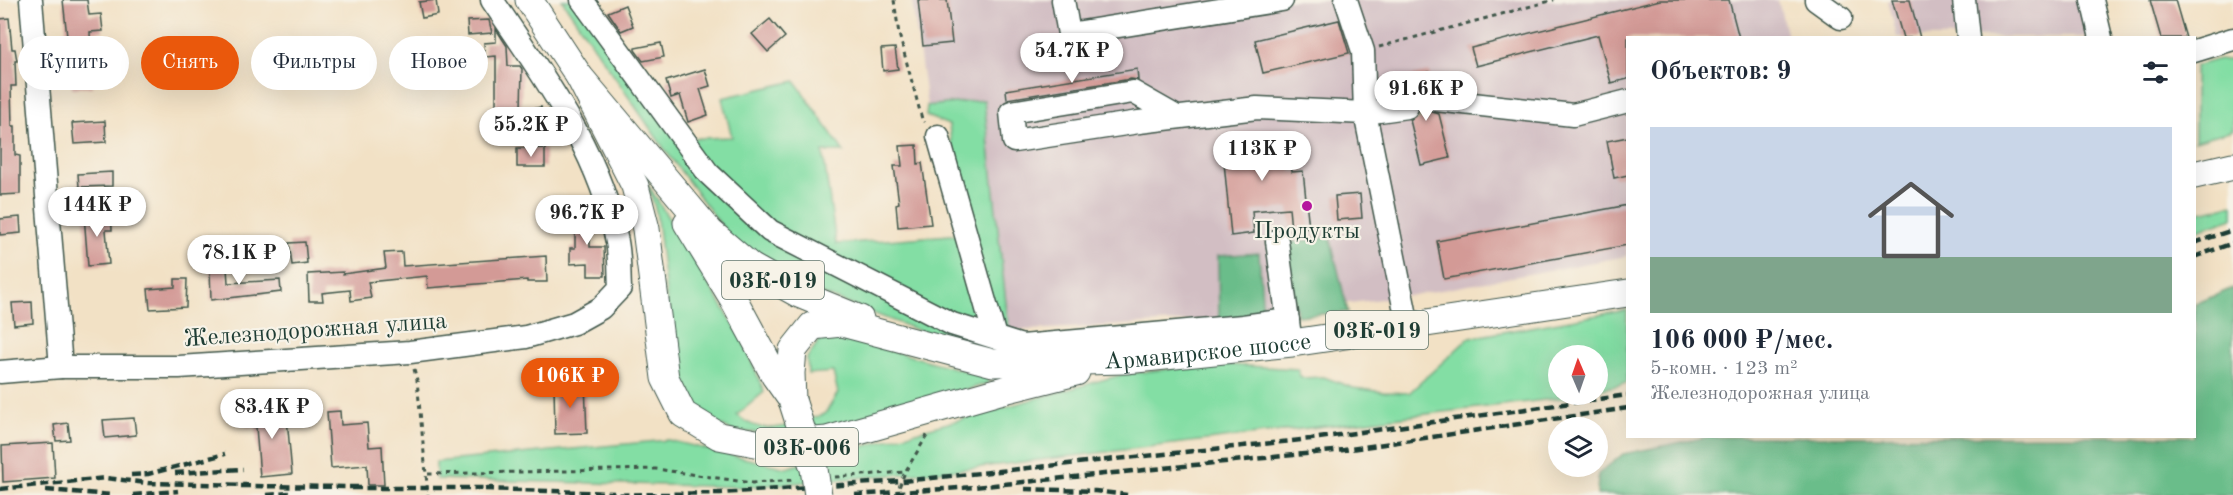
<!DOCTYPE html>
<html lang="ru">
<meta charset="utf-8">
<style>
:root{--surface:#fff;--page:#f6f6f7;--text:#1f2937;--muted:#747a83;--accent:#ea580c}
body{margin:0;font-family:"Old Standard TT",serif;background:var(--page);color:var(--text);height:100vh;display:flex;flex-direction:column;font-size:22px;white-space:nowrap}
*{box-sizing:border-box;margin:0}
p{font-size:20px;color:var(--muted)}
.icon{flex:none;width:33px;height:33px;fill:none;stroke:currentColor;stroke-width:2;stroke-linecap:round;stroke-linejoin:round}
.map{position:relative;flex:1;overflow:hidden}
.drawer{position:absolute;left:1626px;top:36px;width:570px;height:402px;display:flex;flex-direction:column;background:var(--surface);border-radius:0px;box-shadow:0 6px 24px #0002}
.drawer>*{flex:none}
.guide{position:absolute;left:18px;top:36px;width:570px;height:54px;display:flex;gap:12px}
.needle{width:39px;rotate:358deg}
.controls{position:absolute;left:1548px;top:345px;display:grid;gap:12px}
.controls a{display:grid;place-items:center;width:60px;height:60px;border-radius:50%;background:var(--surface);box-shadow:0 6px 24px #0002;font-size:30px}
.price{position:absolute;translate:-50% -51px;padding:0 14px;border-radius:21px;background:#fff;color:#222;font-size:20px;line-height:39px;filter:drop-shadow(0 2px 3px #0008)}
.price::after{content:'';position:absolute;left:50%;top:36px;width:18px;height:14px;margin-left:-9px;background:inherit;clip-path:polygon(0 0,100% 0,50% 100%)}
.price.current{background:var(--accent);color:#fff}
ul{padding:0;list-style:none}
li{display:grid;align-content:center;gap:12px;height:318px;padding:0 24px}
li span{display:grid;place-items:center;height:186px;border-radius:0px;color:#555}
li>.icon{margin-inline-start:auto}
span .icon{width:108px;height:108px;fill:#fffc;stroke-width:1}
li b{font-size:26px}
h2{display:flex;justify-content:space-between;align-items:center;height:72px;padding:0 24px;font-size:26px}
.tag{padding:0 21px;border-radius:27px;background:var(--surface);box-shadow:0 6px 24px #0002;font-size:21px;line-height:54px}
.tag.current{background:var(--accent);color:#fff}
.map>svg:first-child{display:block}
.industrial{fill:#d2bec3}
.green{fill:#83dea4;stroke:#518e6c;stroke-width:1.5}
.forest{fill:#6abd8a;stroke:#447d5f;stroke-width:1.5}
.building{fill:#d39a96}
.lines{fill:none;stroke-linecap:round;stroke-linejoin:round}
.minor-tunnel{stroke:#c8c0a8;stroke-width:22;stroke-dasharray:22 11;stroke-linecap:butt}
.minor-casing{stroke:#3f564a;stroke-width:25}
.major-casing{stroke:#3f564a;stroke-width:29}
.path{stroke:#3f564a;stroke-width:3;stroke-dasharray:4.5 4.5;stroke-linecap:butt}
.minor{stroke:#fff;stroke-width:22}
.major{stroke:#fff;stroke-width:27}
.rail{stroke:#1f3d34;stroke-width:4.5;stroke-dasharray:9 4.5;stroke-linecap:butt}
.major-bridge-casing{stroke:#3f564a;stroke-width:29;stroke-linecap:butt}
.major-bridge{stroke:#fff;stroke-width:27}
.poi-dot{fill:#b5179e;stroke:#f7f3e8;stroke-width:2}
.labels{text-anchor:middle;stroke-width:4.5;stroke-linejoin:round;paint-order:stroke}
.shield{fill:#f7f3e8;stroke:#60746a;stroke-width:1.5}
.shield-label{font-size:22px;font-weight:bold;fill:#1f3d34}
.poi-label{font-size:24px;fill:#1f3d34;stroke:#f7f3e8}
.street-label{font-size:24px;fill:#1f3d34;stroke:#f7f3e8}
</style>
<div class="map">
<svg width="2233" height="495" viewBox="0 0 2233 495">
<rect width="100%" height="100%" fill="#f7f3e8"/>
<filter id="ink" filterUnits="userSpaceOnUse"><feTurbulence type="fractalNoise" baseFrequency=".0167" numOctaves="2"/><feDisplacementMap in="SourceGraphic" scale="12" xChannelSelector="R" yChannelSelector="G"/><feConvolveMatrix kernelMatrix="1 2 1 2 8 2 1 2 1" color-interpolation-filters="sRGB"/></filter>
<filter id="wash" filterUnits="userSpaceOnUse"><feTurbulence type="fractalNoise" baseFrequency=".008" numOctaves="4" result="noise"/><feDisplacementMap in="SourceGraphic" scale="24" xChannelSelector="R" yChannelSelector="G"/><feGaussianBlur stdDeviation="1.35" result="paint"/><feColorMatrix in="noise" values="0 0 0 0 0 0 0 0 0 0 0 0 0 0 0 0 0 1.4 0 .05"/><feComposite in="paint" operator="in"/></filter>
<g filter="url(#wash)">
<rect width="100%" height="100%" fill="#f2e1c5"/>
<g class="industrial">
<path d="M912,0H1778L1787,37L1628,38L1627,256L1414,295L1216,320L1009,331L984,100L927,106Z"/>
<path d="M1888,0H2079L2088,37H1897Z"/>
</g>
<g class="green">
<path d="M562,0H578L679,139L732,137L722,98L795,81L844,152H823L836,244L963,234L949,125L926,116L927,106L984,100L1009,331L988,347L920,331L796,284L732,240L665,150Z"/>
<path d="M2219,59L2233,61V130L2195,141V66Z"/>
<path d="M647,183L742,338L764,392L737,415C764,440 794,423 825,414L838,393L833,372L808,374L807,358L821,338L838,336L987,377L989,383L825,433L734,432L700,415L677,383L656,211Z"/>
<path d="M2233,205V218L2195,231V213Z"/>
<path d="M1627,310V383L1598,390V356H1558V394L1579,395L1570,397L955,470L744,487L436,479V462L668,440L786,468L1124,374L1214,364L1297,369L1301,378L1324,377L1353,388L1384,392L1409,393L1469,338Z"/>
</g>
<g class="forest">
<path d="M1330,237L1348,312L1297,316L1287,243Z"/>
<path d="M1259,253L1263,318L1219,323L1218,256Z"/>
<path d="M2233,288V495H1597L1598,474L1623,454L1707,437L2194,436L2195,304Z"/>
</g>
<g id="blocks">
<g class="building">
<path d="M63,0H87L89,15L101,14L103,31L90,32L92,87L72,88L70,62H67L66,46H68Z"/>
<path d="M436,0L438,15L422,18L419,2Z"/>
<path d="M918,0H947L952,43L923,46Z"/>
<path d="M1660,0H1729L1739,38H1628V79L1611,83L1598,35L1476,66L1471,48Z"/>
<path d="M1892,0H1910L1920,38H1903Z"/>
<path d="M2150,0H2175L2186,38H2161Z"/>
<path d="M625,5L633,26L621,31L608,12Z"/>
<path d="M9,18L12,49H15L17,61H15L16,86H11L12,126H15V155L20,156V194L0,195V19Z"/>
<path d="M770,19L785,37L768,52L752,34Z"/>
<path d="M489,20L492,33L468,35L467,21Z"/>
<path d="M1339,20L1349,53L1263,73L1255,40Z"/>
<path d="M496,29L507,46L508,66H520L522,69L521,108H496V56L485,57L484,43L496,42Z"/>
<path d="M661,43L664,57L643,61L635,50V48Z"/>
<path d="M895,48L898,69L883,71L881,49Z"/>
<path d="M705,69L710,86L700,89L708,115L688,122L680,95L671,98L666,81Z"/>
<path d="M1137,69L1138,80L1131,79L1007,99L1006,90Z"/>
<path d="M1429,72L1433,87L1425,93L1423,105L1429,111L1439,114L1450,158L1421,165L1410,120L1419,113L1420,105L1413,95L1404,94L1400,79Z"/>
<path d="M541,107L545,124L517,130L514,113Z"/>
<path d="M105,121L106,142L74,144L72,123Z"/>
<path d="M1288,135L1292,172L1303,171L1309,228L1291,230L1289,208L1252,211L1254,233L1231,236L1222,141Z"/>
<path d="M1628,137V175L1614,178L1607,141Z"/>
<path d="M917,145L918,164L922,163L931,224L898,227L896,204L899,203L894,166H902L900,146Z"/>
<rect x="517" y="148" width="28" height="19"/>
<path d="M112,172V186L79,187L78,174Z"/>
<path d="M1360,194L1362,218L1337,220L1335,196Z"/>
<path d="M1628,205V245L1444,279L1437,241Z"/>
<path d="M575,210H590V247H604L605,276H588V263L570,264V248H575Z"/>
<path d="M111,213L112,230H106L109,264L88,266L84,215Z"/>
<path d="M20,217L21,233L0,235V219Z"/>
<path d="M305,242L307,263L292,265L289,243Z"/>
<path d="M402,252L403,266L546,256L547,282H527V280L428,288L427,276L368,282L371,298L351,301L350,290L322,293L323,301H309L308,274L343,272V274L386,268L384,253Z"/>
<path d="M227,268L228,283L280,280L281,292L211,300L210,269Z"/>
<path d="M175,279H187L186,307L150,309L148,289L175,287Z"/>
<path d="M32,302L33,323L14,325L12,303Z"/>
<path d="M585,384L587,433L555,434L554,385Z"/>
<path d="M286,407L292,474L260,477L256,427H247L246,409Z"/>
<path d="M340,411L341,425L367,423L369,447L382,446L384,485H368L367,465L331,468L327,412Z"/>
<path d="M134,418L136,435L105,438L103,420Z"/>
<path d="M68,423L70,440L56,441L54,425Z"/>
<path d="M53,443L55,478L3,482L2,446Z"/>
</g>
</g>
</g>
<g filter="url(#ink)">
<use href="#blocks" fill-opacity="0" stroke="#3f564a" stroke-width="1.5"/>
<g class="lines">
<path class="minor-tunnel" d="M1407,107L1436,100"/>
<g class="minor-casing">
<g id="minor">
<path d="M31,0L61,367"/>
<path d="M582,0L708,173L770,231L952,324L1022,346L1243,326L1288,320"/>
<path d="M1063,0L1069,34L1282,0"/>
<path d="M1346,0L1363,51L1365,113L1408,326"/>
<path d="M1816,0L1841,18"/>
<path d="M1964,0L1968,38"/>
<path d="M2092,0L2101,38"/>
<path d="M2194,51L2233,39"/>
<path d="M1436,100L1573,115L1628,101"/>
<path d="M1177,117L1133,92L1011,112L1014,141L1139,122L1257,108L1365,113L1407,107"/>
<path d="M938,136L995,337"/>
<path d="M1277,241L1290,336"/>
<path d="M0,372L61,367H179L410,352L526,337L574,323L601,308L620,288C619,273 620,257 617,242C600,151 543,76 492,0"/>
</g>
</g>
<g class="major-casing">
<g id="major">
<path d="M529,0L579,76L710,232L751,267L799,294L860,319"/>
<path d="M579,76L635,186L646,229L665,378L683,414L719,436L766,445L827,440L996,392L1076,372"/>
<path d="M2194,175L2233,166"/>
<path d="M687,223L734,300L775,376L792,400"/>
<path id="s1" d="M792,400L791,373L793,350L812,326L842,323L993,363L1126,360L1292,343L1628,293"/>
</g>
</g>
<g class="path">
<path d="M894,0L899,34L922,119L925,122"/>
<path d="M1379,47L1554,0"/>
<path d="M414,369L417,380L428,495"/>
<path d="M428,474L656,469L752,483L795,480"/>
<path d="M835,477L905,472"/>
<path d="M896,495L905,472L928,434"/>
</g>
<use href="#minor" class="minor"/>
<use href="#major" class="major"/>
<g class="rail">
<path d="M2194,243L2233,230"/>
<path d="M2194,257L2233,243"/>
<path d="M175,473L243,469"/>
<path d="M131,475L148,474L225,454"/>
<path d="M241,486L359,487"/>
<path d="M352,488H493"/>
<path d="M0,489L105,478L148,483L248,485"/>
<path d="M485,489L614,493"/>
<path d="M1025,489L1095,491L1127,495"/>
<path d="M46,490L112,495"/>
<path d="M133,495L178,491"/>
<path d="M267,495L289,493"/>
<path d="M606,495L720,493L902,481L1311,439L1628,395"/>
<path d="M855,495L974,487L1344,450L1628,408"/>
</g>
<g class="major-bridge-casing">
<path id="major-bridge" d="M792,400L814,469L818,495"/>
</g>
<use href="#major-bridge" class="major-bridge"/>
</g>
</g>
<circle class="poi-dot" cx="1307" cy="206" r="6"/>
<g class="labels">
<g class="shield">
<rect x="722" y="261" width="102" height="38" rx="4.5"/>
<rect x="1326" y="311" width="102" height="38" rx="4.5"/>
<rect x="756" y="428" width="102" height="38" rx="4.5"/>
</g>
<g class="shield-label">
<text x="773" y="288">03К-019</text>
<text x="1377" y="338">03К-019</text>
<text x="807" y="455">03К-006</text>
</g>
<g class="poi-label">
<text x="1307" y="238">Продукты</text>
</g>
<g class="street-label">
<text transform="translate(315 329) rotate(-4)" y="8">Железнодорожная улица</text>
<text dy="8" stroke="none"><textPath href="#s1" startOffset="482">Армавирское шоссе</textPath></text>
</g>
</g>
</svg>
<div class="controls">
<a><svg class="needle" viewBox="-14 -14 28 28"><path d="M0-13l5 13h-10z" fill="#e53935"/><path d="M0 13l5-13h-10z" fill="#747a83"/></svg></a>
<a><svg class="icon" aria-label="layers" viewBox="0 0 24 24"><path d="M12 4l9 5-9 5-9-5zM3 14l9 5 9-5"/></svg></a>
</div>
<b class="price" style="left:1072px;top:84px">54.7K ₽</b>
<b class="price" style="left:1426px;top:122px">91.6K ₽</b>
<b class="price" style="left:531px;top:158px">55.2K ₽</b>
<b class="price" style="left:1262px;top:182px">113K ₽</b>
<b class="price" style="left:97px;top:238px">144K ₽</b>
<b class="price" style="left:587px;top:246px">96.7K ₽</b>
<b class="price" style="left:239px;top:286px">78.1K ₽</b>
<b class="price current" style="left:570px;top:409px">106K ₽</b>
<b class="price" style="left:272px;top:440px">83.4K ₽</b>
<div class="guide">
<a class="tag">Купить</a>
<a class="tag current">Снять</a>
<a class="tag">Фильтры</a>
<a class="tag">Новое</a>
</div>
<section class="drawer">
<h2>Объектов: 9<svg class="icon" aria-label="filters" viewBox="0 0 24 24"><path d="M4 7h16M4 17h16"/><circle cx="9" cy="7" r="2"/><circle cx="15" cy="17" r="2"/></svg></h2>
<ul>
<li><span style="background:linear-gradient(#c9d6e8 70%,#7fa58c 0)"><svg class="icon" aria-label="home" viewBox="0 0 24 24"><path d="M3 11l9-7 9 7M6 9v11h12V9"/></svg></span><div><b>106 000 ₽/мес.</b><p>5-комн. · 123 m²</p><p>Железнодорожная улица</p></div></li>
</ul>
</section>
</div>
